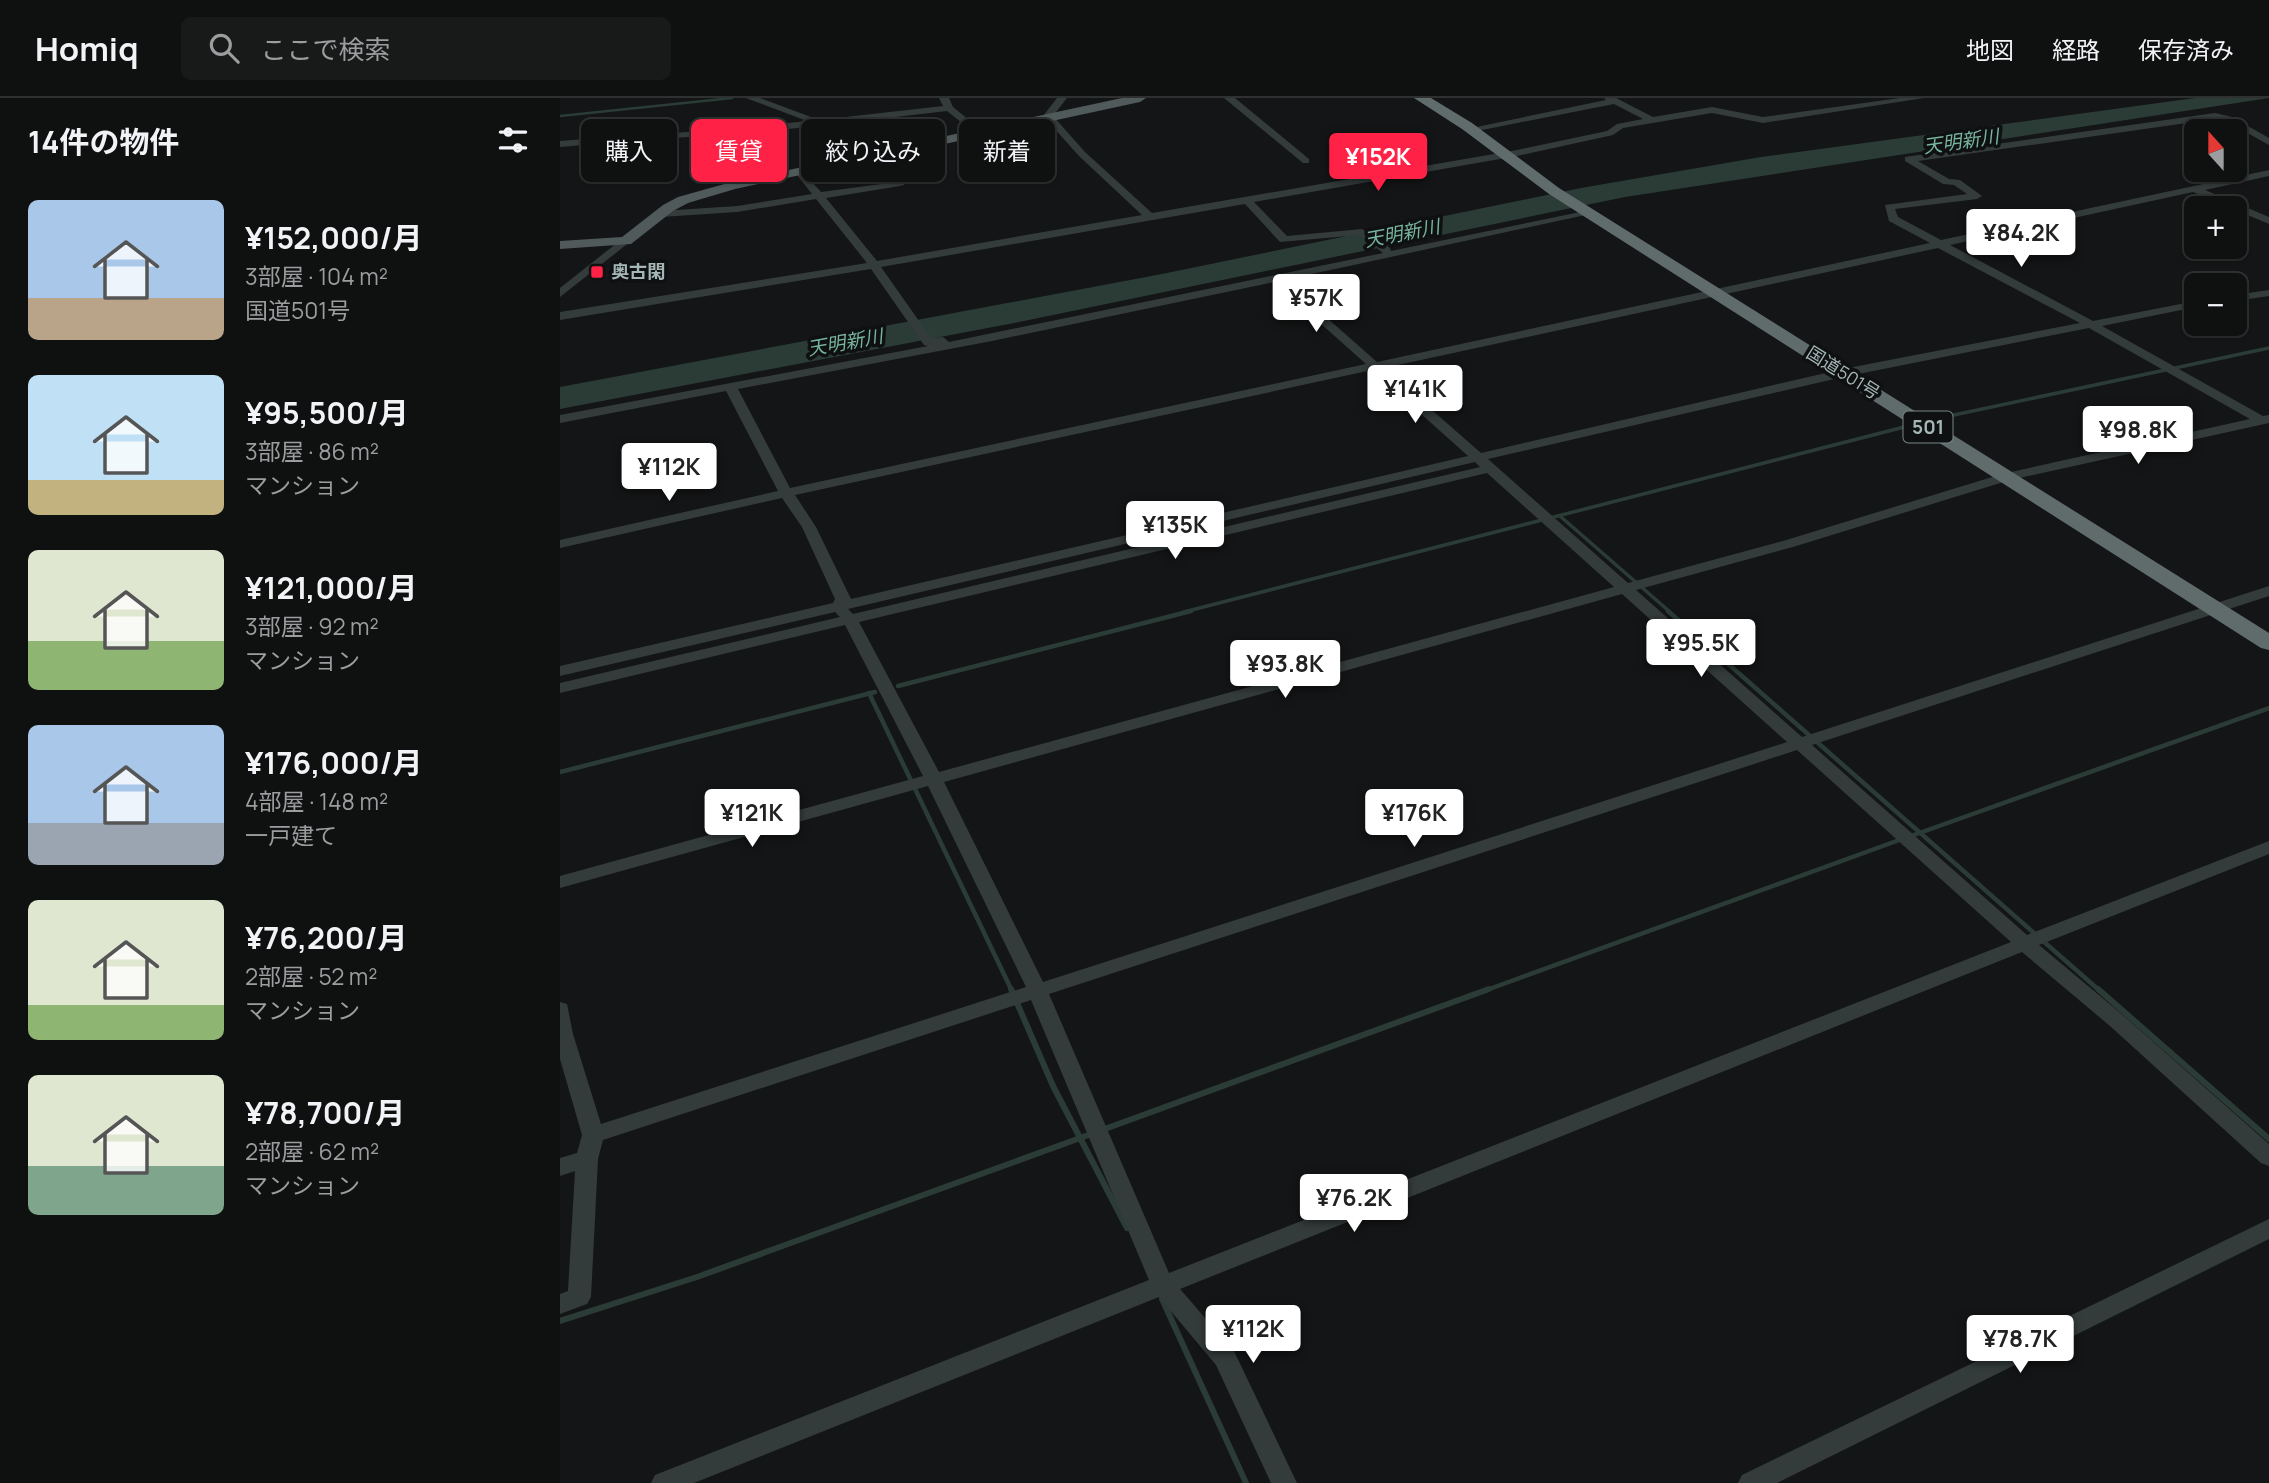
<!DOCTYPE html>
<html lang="ja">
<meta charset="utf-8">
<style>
:root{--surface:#0f1010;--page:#181919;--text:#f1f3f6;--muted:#9b9d9f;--line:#2f3030;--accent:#ff2246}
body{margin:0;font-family:Manrope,"Noto Sans JP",sans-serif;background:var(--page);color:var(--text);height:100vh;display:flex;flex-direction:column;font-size:26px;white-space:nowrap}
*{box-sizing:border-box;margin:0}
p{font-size:23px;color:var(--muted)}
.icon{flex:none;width:38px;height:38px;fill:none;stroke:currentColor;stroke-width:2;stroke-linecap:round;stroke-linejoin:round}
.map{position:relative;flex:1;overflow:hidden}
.details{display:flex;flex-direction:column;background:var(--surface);width:560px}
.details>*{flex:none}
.guide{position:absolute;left:21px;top:21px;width:665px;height:63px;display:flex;gap:14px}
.needle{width:46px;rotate:339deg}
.buttons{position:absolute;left:1624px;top:21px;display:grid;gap:14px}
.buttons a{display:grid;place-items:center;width:63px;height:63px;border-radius:10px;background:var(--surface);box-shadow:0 2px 5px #0004,0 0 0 2px var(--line);font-size:35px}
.price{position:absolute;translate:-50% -60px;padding:0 16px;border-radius:7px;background:#fff;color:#222;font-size:23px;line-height:46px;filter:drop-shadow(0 2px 4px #0008)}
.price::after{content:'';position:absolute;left:50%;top:42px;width:21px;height:16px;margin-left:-10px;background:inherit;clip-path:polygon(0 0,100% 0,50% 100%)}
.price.on{background:var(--accent);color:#fff}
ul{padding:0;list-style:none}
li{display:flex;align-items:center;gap:21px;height:175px;padding:0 28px}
li span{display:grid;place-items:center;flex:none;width:196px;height:140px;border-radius:10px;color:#555}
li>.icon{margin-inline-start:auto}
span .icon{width:84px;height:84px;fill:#fffc;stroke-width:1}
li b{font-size:30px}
h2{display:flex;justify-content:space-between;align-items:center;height:84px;padding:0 28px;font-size:30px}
.pill{padding:0 24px;border-radius:10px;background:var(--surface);box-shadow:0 2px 5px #0004,0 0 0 2px var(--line);font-size:24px;line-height:63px}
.pill.on{background:var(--accent);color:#fff}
header{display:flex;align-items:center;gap:42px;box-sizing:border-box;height:98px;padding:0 35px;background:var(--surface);border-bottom:2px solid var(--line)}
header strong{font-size:33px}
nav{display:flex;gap:38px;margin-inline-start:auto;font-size:24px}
.search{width:490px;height:63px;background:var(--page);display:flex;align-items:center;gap:18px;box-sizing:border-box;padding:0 24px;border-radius:10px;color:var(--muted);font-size:26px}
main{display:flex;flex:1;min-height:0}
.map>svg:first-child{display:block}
.water{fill:#2b3c36}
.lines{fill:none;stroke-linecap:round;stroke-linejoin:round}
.stream-far3{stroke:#2b3c36;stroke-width:2.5}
.stream-far2{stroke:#2b3c36;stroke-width:3.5}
.stream-far1{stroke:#2b3c36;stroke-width:4.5}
.stream{stroke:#2b3c36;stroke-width:6}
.minor{fill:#343b3b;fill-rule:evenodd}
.major{fill:#505a5a;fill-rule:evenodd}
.highway{fill:#606c6b;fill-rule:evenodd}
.poi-dot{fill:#ff2246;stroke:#0f1011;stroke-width:2.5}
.labels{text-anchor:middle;stroke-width:7;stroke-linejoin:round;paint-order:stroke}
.far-poi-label{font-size:18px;font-weight:bold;fill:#a4b7b5;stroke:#0f1011;text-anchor:start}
.far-street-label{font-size:18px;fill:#a4b7b5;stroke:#0f1011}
.far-water-label{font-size:19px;font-style:italic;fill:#78b59f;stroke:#0f1011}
.shield{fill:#0f1011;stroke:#778584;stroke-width:2}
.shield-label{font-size:19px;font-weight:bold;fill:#a4b7b5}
</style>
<header>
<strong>Homiq</strong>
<div class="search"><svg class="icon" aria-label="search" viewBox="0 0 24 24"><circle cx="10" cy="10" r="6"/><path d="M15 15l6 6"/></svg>ここで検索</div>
<nav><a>地図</a><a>経路</a><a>保存済み</a></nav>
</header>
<main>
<section class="details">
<h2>14件の物件<svg class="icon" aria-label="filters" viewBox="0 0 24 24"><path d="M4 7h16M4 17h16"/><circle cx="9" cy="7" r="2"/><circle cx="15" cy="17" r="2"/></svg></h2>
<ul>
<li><span style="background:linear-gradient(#a9c7e8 70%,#b9a48a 0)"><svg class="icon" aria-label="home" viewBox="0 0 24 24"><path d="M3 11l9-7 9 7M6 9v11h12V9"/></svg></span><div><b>¥152,000/月</b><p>3部屋 · 104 m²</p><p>国道501号</p></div></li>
<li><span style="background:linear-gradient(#bfe0f5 75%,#c2b280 0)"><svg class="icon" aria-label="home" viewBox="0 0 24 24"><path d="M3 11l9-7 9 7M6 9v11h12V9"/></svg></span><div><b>¥95,500/月</b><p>3部屋 · 86 m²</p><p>マンション</p></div></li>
<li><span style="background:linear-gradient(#dfe7d0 65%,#8fb573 0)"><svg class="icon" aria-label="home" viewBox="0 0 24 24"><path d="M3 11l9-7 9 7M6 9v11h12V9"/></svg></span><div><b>¥121,000/月</b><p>3部屋 · 92 m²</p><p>マンション</p></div></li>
<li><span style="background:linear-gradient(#a9c7e8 70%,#9aa5b1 0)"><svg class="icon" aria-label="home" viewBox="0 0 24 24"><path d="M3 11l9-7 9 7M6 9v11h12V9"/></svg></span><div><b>¥176,000/月</b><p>4部屋 · 148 m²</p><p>一戸建て</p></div></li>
<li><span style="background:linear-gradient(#dfe7d0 75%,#8fb573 0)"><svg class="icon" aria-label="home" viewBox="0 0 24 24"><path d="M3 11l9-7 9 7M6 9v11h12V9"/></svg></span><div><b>¥76,200/月</b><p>2部屋 · 52 m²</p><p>マンション</p></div></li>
<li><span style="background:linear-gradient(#dfe7d0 65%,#7fa58c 0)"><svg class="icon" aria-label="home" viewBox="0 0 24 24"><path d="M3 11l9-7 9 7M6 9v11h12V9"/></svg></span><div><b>¥78,700/月</b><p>2部屋 · 62 m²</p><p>マンション</p></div></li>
</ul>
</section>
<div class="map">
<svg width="1709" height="1385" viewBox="0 0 1709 1385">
<rect width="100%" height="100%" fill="#141516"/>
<path class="water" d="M1635,0H1709L1065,99L459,224L0,311V289L602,176L1021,90L1201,59Z"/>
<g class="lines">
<path class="stream-far3" d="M0,18L172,0"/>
<g class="stream-far2">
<path d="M1375,321L1709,250"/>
<path d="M1000,418L1110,514"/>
<path d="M624,514L1352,327"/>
</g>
<g class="stream-far1">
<path d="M1108,513L1540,893"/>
<path d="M338,588L631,513"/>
<path d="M309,595L452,893"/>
<path d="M0,674L315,594"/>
<path d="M1351,738L1709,610"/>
<path d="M924,893L1342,741"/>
</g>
<g class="stream">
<path d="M451,891L493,988L567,1130"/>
<path d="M1538,891L1709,1041"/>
<path d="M542,1032L929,891"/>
<path d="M602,1201L686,1385"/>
<path d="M0,1223L137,1179L534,1035"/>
</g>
<g class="minor">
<path d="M186,0H200L259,22L383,8L379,0H389L393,9L425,35L417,37L387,13L258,28L284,51L280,56L286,64L281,67L270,56L274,51L248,29C165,38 83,41 0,49V43C83,36 165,33 247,23Z"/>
<path d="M497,0H507L493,18L525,54L592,115L957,52L1047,33L1057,26L1083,21L1054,6L912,34L907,31L1046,2L1044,0H1056L1093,19L1152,9L1203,19L1340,0H1364L1203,25L1152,15L1063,30L1053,37L957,58L694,104L727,138L802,131L830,150L831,153L1030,112L1035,115L724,182L817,264L1370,145L1329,123L1325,107L1407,96L1394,87L1383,86L1345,63V59L1655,15L1672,19L1709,40V47L1666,23L1655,21L1358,63L1389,81L1400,82L1422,98L1417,101L1335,111L1338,119L1381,142L1709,72V78L1645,92L1709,119V126L1633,94L1390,147L1533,223L1636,203V209L1542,228L1703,318L1709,317V325L1450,382L1233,449L1076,492L1242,639L1709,488V498L1252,647L1467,837L1709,743V756L1479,847L1564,918L1709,1046V1068L1701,1065L1550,928L1462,854L620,1191L674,1253L737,1385H711L656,1267L599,1199L134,1385H91L95,1377L589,1182L471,902L43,1042L38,1061L31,1199L27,1206L0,1216V1196L8,1193L15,1073L0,1078V1060L17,1055L22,1037L0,961V904L7,906L13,936L41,1026L466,889L368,688L0,790V778L363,678L285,527L0,595V585L280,519L275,514L0,578V568L273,505L275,501L242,429L222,400L0,450V442L218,393L166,293L0,325V317L368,248L364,247L311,171L0,222V214L307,165L256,101L177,114L101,119L96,116L101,113L177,108L252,96L234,73L239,70L261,94L344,83V87L340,88L266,100L317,163L582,117L519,58L485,20L483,18ZM685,106L720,144L800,137L823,155L389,244L383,239L371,240L321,169ZM1378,150L1520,225L1283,271L921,355L824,270ZM714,184L806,266L230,390L178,291L432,243ZM1529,230L1690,321L1442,376L1223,443L1068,485L928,361L1283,279ZM812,272L908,358L291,501L256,429L235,397ZM915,364L920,369L293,516L288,511ZM927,375L1054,489L379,674L299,524ZM1062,496L1227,644L483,884L384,684ZM1237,652L1451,844L609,1175L489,896Z"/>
<path d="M664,0H675L749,61V65H743Z"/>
<path d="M62,141L71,143L0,199V190Z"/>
<path d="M1709,192V198L1675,203V197Z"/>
<path d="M1709,1121V1141L1217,1385H1178L1182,1377Z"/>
</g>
<path class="major" d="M562,0H586L580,4L175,91L128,105L113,113L71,146L0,151V143L62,139L103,107L118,99L168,85Z"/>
<path class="highway" d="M854,0H871L912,25L999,90L1709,535V552L1701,550L989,96L902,31Z"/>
</g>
<rect class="poi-dot" x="30" y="167" width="14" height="14" rx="3.5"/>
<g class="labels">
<g class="far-poi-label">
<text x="51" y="180">奥古閑</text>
</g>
<g class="far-street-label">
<text transform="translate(1283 275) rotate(32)" y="6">国道501号</text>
</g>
<g class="far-water-label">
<text transform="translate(1401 43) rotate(-8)" y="7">天明新川</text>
<text transform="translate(842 135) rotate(-11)" y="7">天明新川</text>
<text transform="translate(285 244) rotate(-10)" y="7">天明新川</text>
</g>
<rect class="shield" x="1343.5" y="313.5" width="49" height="31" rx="5"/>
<g class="shield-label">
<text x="1368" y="336">501</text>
</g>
</g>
</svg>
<div class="buttons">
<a><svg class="needle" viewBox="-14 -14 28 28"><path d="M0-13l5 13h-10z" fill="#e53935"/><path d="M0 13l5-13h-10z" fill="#9b9d9f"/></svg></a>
<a>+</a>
<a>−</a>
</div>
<b class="price on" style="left:818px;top:95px">¥152K</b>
<b class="price" style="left:1461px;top:171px">¥84.2K</b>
<b class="price" style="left:756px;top:236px">¥57K</b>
<b class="price" style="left:855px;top:327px">¥141K</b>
<b class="price" style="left:1578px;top:368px">¥98.8K</b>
<b class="price" style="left:109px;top:405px">¥112K</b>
<b class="price" style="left:615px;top:463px">¥135K</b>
<b class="price" style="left:1141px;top:581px">¥95.5K</b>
<b class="price" style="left:725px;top:602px">¥93.8K</b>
<b class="price" style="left:192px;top:751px">¥121K</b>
<b class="price" style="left:854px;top:751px">¥176K</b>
<b class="price" style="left:794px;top:1136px">¥76.2K</b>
<b class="price" style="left:693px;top:1267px">¥112K</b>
<b class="price" style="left:1460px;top:1277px">¥78.7K</b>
<div class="guide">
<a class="pill">購入</a>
<a class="pill on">賃貸</a>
<a class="pill">絞り込み</a>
<a class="pill">新着</a>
</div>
</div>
</main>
